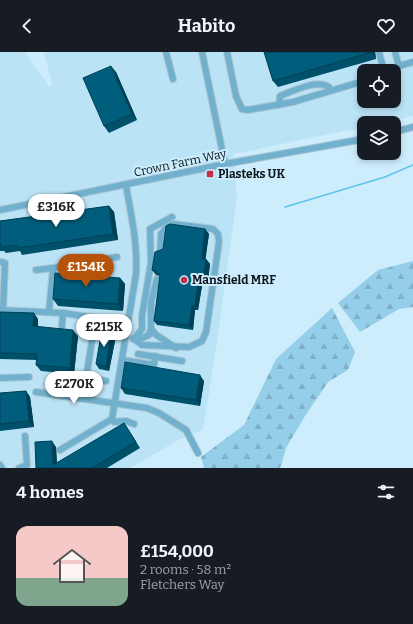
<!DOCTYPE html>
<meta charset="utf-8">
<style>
:root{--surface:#171b24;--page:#20242c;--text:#f1f3f6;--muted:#9ea1a6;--line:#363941;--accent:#b45309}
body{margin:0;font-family:Bitter,serif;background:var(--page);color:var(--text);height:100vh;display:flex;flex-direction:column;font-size:15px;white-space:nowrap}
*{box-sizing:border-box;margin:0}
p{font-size:13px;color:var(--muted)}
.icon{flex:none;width:22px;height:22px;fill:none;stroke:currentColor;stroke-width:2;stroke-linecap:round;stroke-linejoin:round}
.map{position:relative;height:416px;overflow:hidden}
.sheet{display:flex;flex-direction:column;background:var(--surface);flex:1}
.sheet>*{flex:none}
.buttons{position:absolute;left:357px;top:12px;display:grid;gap:8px}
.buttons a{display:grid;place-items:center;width:44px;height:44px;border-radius:8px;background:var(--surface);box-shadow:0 2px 6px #0003;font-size:20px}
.price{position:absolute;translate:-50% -34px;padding:0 9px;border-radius:14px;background:#fff;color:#222;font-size:13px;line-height:26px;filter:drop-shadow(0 1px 2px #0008)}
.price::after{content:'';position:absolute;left:50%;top:24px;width:12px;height:9px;margin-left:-6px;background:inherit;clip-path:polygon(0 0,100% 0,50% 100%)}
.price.selected{background:var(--accent);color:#fff}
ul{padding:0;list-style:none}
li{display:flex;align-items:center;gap:12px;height:100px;padding:0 16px}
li+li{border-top:1px solid var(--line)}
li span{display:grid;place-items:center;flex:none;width:112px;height:80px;border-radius:12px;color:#555}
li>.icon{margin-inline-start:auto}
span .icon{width:48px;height:48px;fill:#fffc;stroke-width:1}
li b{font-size:17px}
h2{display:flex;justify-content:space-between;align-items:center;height:48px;padding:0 16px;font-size:17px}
header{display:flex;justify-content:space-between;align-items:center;height:52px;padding:0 16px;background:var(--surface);font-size:18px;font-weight:700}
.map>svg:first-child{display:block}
.built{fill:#bae3f6;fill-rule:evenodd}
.forest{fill:url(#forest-firs)}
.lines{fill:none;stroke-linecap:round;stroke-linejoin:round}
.stream{stroke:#5ec2ec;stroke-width:1.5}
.minor-casing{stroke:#aac6d4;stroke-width:8}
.minor{stroke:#72b1cd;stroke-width:6}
.wall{fill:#00506a}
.shaded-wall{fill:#004156}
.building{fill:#005d7b;stroke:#004156}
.poi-dot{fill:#c13144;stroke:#cdedfd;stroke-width:1.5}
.labels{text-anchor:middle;stroke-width:4;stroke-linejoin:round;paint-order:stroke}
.street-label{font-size:12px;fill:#0a161b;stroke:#cdedfd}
.poi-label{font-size:12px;font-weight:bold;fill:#0a161b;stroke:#cdedfd;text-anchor:start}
</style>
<header><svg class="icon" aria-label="back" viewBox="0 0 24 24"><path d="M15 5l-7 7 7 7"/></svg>Habito<svg class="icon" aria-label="heart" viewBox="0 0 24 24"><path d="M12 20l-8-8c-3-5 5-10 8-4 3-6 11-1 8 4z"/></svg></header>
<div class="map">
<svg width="413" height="416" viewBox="0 0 413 416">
<defs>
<pattern id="forest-firs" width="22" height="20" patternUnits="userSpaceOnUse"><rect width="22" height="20" fill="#94cee9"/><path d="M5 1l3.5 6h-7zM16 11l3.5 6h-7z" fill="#7eb0c7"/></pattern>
</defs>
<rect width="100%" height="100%" fill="#cdedfd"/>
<path class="built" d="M0,0H25L49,34L52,32L44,0H413V64L384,71H364V75L233,102L237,145L215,303L203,378L178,388L131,416H0ZM364,19H394V49H364Z"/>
<g class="forest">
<path d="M413,209V255L399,257L360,280L338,251L378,218Z"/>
<path d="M332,256L355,300L348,318L328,330L305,364L286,396L281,414L279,416H204L201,405L244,373L276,307Z"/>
</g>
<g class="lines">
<path class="stream" d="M285,155L385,125L413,113"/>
<g class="minor-casing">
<g id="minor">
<path d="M166,0L173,27"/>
<path d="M202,0L225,112"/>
<path d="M227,0L236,44L242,57L248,58L293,50L330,39L329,35C316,27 293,39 280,44L279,53"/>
<path d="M379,0L384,19"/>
<path d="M395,0L399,14L413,10"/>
<path d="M330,39L364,29"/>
<path d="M394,80L413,75"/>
<path d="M0,158L225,112L364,87"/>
<path d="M160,201L161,182L167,175L174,172L213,177L218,182L219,190L206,280L202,289L189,295L142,293L134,287L142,277V264L151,211L150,177L172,165"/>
<path d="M0,210L5,211L3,258"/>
<path d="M36,218L53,216"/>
<path d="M0,258L63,261L128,271"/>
<path d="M49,260L53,216L117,205"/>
<path d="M62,274L63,261"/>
<path d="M151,276L155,282L176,296"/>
<path d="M133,287L142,286L149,283L151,276V250L157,227"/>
<path d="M138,302L182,309"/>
<path d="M122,308L154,313L155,304"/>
<path d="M0,326L29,325"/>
<path d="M86,326L106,329"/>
<path d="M36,340L147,356L159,361L186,378L198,401"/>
<path d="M83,346L93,282"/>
<path d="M112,367L136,222C138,192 131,163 126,133"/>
<path d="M60,398L112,367L114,370L126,369L134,372"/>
<path d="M0,413L2,416"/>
<path d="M19,416L27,413L25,384"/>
</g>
</g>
<use href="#minor" class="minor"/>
</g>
<g class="wall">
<path d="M264,0H375L376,7L278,35L273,29Z"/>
<path d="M116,20L137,68L109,81L104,74Z"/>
<path d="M109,154L114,160L118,188L22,203L20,199L6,201L4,199H0V169Z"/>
<path d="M205,177L209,182L205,207H206L210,212L208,229L203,228L198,258H195L193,278L157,273L154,269L160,224L156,223L152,218L163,197Z"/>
<path d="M120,226L125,232L123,259L58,254L53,247Z"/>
<path d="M0,260L38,267V274L78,284L74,322L41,319L36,313L37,308L0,307Z"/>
<path d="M112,279L116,284L109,319L99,317L96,312Z"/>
<path d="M204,329L200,354L125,342L121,336Z"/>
<path d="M26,339L30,345L34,375L0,379V341Z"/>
<path d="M128,377L140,396L107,416H36L56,395L57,411Z"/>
</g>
<g class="shaded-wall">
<path d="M372,0H375L376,7Z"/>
<path d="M111,14L116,20L137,68L132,62Z"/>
<path d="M109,154L114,160L118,188L113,182Z"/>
<path d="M205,177L209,182L205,211L202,207Z"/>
<path d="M206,207L210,212L208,229L204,224Z"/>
<path d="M199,223L203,228L198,258L195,254Z"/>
<path d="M120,226L125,232L123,259L118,252Z"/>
<path d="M192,253L195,258L193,278L189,273Z"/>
<path d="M34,261L38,267V280L33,274Z"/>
<path d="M73,278L78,284L74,322L70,316Z"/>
<path d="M112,279L116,284L109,319L106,314Z"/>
<path d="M200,323L204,329L200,354L196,348Z"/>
<path d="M26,339L30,345L34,375L29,369Z"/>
<path d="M52,389L56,395L57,416L53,413Z"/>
</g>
<g class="building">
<path d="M264,0H372L273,29Z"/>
<path d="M111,14L132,62L104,74L83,26Z"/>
<path d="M109,154L113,182L18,196L17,193L2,195L1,192H0V169Z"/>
<path d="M170,172L205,177L202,207H206L204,224L199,223L195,254L192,253L189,273L154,269L160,223L156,219L152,218L155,200L163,197L166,174Z"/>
<path d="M55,221L120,226L118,252L53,247Z"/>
<path d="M0,260L34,261L33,274L73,278L70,316L36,313L37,302L0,301Z"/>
<path d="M102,277L112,279L106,314L96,312Z"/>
<path d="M125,310L200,323L196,348L121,336Z"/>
<path d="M26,339L29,369L0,372V341Z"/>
<path d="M124,371L136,390L92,416H36L35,390L52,389L53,413Z"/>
</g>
<g class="poi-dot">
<rect x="206" y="118" width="8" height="8" rx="2"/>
<circle cx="184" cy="228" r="4"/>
</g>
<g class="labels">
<g class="street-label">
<text transform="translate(180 111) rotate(-12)" y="4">Crown Farm Way</text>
</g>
<g class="poi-label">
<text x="218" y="126">Plasteks UK</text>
<text x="192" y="232">Mansfield MRF</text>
</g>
</g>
</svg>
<div class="buttons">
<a><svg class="icon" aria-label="locate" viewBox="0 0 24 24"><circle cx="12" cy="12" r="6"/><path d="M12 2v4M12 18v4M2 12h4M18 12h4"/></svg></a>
<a><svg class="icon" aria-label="layers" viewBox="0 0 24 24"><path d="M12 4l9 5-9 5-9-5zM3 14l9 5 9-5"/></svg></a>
</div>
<b class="price" style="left:56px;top:176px">£316K</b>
<b class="price selected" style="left:86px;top:236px">£154K</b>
<b class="price" style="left:104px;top:296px">£215K</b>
<b class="price" style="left:74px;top:353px">£270K</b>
</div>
<section class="sheet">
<h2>4 homes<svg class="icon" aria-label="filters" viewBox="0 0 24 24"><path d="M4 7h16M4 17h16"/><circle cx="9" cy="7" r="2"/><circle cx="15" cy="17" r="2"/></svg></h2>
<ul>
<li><span style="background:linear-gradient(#f6c9c9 65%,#7fa58c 0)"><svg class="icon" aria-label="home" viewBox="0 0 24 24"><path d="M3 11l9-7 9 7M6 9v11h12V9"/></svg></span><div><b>£154,000</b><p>2 rooms · 58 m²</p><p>Fletchers Way</p></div></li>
</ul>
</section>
